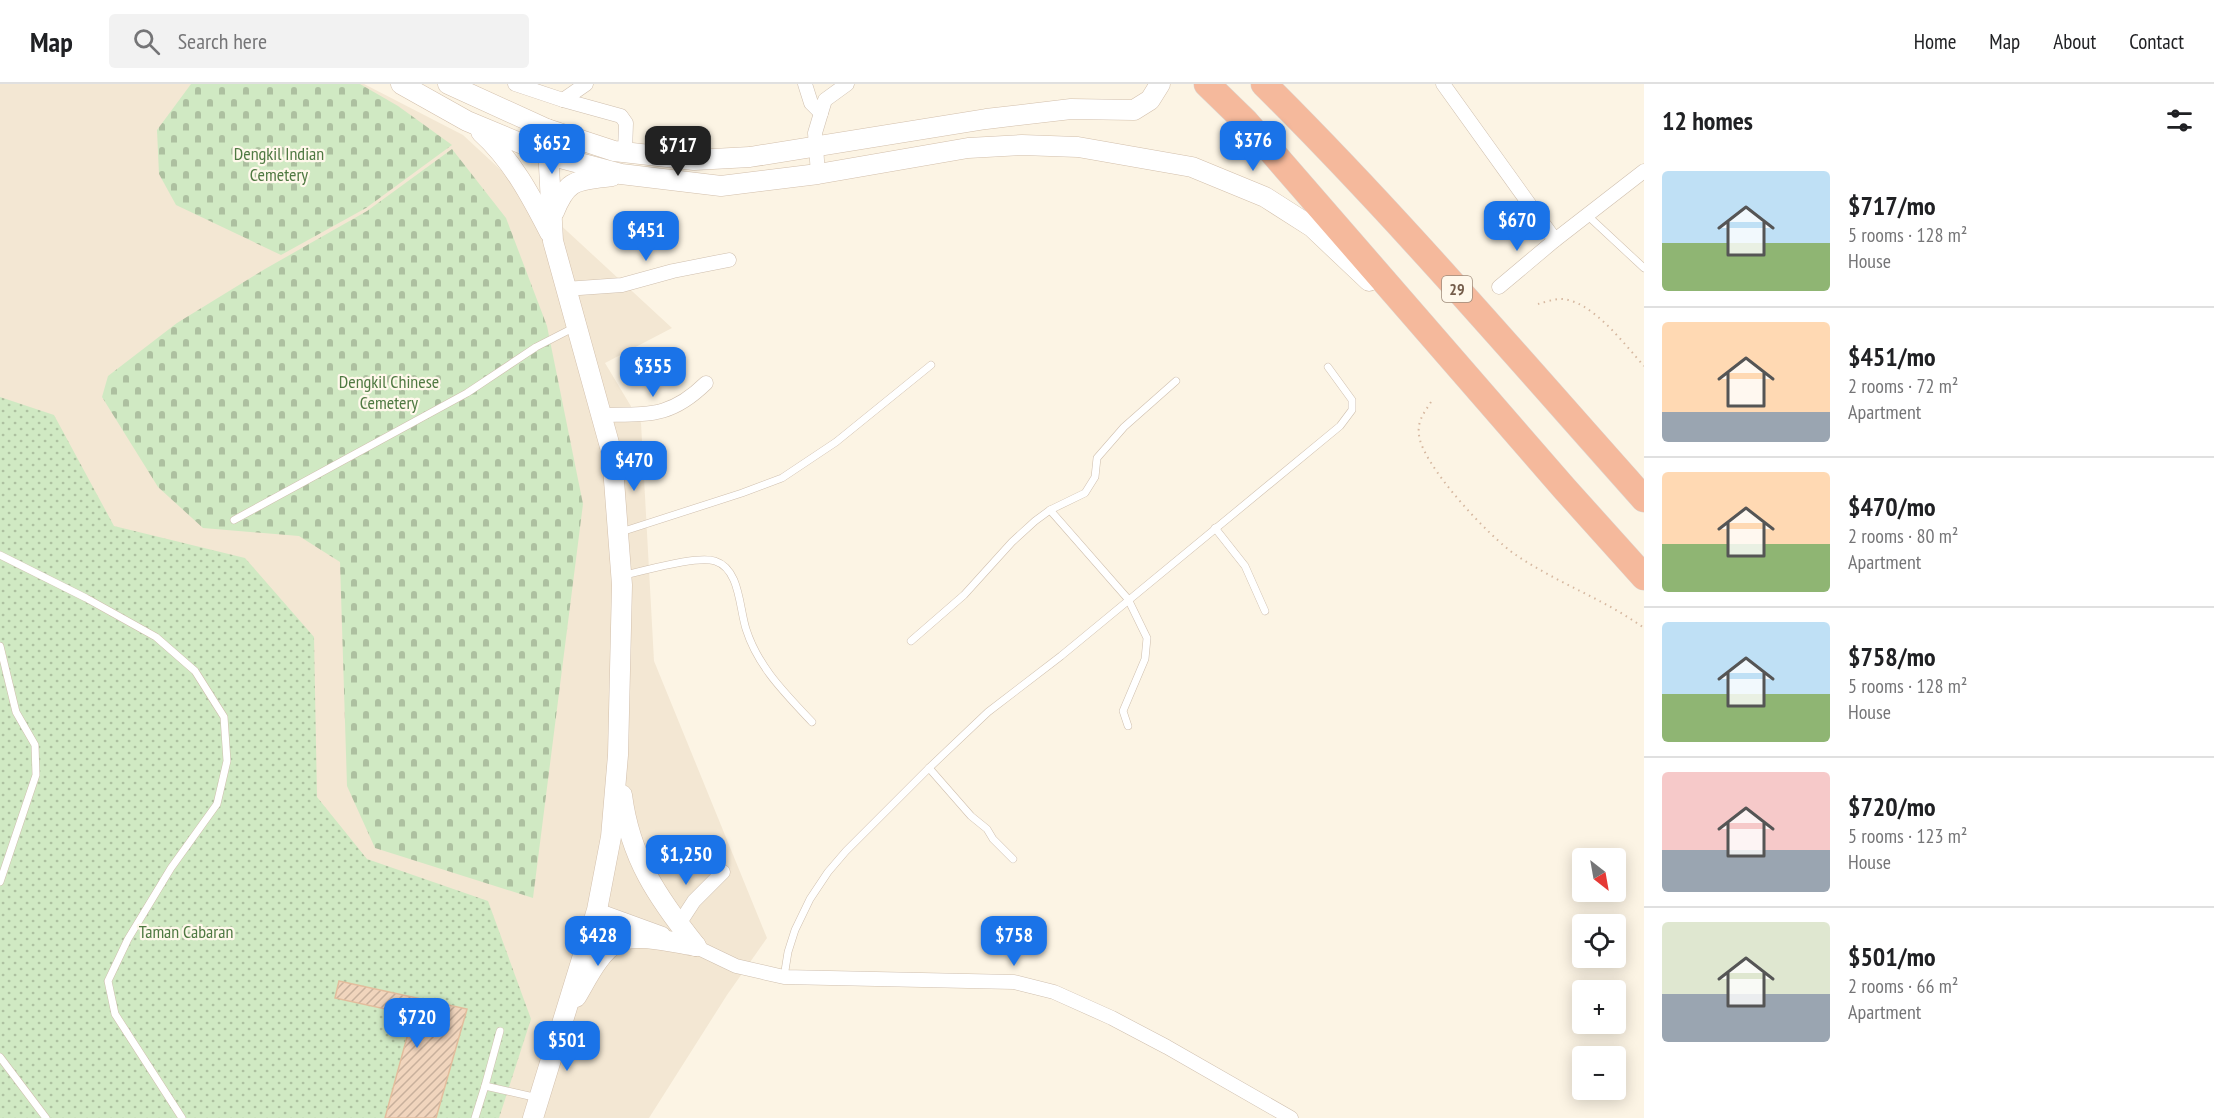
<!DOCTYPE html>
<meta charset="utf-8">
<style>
:root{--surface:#fff;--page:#f2f2f2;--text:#202124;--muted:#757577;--line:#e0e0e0;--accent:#1a73e8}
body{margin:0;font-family:"PT Sans Narrow",sans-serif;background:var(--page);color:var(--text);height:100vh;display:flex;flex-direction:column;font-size:22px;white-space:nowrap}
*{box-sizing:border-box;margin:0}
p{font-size:20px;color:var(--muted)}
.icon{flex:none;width:33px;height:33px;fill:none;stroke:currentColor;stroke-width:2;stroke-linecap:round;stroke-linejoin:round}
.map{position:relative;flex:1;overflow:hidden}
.side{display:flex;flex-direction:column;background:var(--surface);width:570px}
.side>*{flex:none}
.needle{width:39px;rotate:149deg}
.buttons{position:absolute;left:1572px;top:764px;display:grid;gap:12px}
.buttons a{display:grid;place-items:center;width:54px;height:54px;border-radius:6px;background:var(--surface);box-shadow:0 3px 15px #0003;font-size:30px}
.price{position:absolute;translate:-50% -51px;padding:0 14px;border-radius:12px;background:var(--accent);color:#fff;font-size:20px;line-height:39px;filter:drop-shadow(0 2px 3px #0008)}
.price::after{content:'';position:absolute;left:50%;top:36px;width:18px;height:14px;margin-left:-9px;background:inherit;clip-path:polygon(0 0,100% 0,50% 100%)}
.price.active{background:#222;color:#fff}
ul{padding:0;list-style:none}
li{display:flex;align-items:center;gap:18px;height:150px;padding:0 18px}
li+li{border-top:2px solid var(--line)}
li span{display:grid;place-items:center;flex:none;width:168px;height:120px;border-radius:6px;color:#555}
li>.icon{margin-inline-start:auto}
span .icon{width:72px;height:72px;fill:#fffc;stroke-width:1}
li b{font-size:26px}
h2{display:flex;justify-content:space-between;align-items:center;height:72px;padding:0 18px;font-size:26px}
header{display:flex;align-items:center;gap:36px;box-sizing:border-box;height:84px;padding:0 30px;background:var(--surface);border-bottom:2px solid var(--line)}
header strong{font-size:28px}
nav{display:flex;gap:33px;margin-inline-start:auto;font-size:21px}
.search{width:420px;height:54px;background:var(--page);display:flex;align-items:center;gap:15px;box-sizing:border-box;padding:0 21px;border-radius:6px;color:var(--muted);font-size:22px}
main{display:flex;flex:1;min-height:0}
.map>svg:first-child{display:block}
.residential{fill:#f3e7d3}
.cemetery{fill:url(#cemetery-stones)}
.park{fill:url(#park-dots)}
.building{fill:url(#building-hatch);stroke:#e3bd9d;stroke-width:1.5}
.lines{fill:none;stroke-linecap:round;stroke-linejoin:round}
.lane-casing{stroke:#cfbfae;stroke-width:8}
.street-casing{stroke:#cfbfae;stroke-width:15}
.secondary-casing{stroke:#d2bfab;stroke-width:21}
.highway-casing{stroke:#dbd5d0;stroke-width:27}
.path{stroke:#d6b8a0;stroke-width:2;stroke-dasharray:1.5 4.5;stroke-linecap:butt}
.lane{stroke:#fff;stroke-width:7}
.street{stroke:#fff;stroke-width:14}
.secondary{stroke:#fff;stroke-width:20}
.highway{stroke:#f5b99c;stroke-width:26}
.labels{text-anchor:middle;stroke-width:4.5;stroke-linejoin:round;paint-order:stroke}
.shield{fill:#fff8eb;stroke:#9e8b7a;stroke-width:1.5}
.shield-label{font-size:16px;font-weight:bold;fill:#745c4a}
.park-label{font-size:18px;fill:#4f7942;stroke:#fff8eb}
</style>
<header>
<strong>Map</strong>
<div class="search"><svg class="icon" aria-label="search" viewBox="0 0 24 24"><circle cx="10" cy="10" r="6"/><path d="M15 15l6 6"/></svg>Search here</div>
<nav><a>Home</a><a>Map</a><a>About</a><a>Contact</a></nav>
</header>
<main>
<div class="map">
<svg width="1644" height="1034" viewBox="0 0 1644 1034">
<defs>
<pattern id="cemetery-stones" width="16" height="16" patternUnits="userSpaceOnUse" patternTransform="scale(1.5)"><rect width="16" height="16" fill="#d0e9c3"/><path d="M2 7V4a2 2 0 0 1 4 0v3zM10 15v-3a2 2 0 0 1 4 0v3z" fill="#adc0a0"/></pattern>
<pattern id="park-dots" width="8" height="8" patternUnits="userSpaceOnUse" patternTransform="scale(1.5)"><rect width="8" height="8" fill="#d0e9c3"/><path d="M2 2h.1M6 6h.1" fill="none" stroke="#adc0a0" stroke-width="1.8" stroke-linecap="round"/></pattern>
<pattern id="building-hatch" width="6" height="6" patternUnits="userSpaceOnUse" patternTransform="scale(1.5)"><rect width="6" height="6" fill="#f1d5bd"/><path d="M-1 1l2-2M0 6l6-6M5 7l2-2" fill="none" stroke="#c8b09c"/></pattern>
</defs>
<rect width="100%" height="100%" fill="#fcf4e4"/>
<path class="residential" d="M0,0H364L463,51L672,244L605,279L641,339L654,577L767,854L727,911L649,1034H0Z"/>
<g class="cemetery">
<path d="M191,0H360L398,22L452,61L366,124L281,171L176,121L159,90L157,46Z"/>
<path d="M452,65L506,134L547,242L583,420L533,814L375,764L347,702L340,478L299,452L203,444L158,403L102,313L108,292L177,239L265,185L367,127Z"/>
</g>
<path class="park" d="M0,313L54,331L114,442L245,474L314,553L317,713L367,775L488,817L531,935L499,1034H0Z"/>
<path class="building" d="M339,897L467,925L436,1034H385L413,931L335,914Z"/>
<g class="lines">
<g class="lane-casing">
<g id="lane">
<path d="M1587,131L1644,184"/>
<path d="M1050,426L1128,515L1147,554L1145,575L1123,627L1128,642"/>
<path d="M234,436L467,309L536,263L575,243"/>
<path d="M1215,444L1245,482L1265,527"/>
<path d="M621,448L742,409L782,394L836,358L931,281"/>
<path d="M0,471L86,514L156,553L195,587L224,633L227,677L217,720L171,784L128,855L108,897L115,930L182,1034"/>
<path d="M624,491C644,487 697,471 715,477C740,485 739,523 746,545C758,583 785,609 812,638"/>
<path d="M911,557L964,511L1012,458L1035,437L1050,426L1085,409L1095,393L1097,374L1124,343L1176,297"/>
<path d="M0,562L16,628L35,661L36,691L0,798"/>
<path d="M929,684L971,732L987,745L993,755L1013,775"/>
<path d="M784,893L788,868L795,846L810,815L828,788L846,767L929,684L988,628L1061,572L1340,342L1352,326V316L1328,283"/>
<path d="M0,973L46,1034"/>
<path d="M485,1002L500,947"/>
<path d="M475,1034L485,1002L538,1014"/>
</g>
</g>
<g class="street-casing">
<g id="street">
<path d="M515,0L563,16L621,32L626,39L625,68"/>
<path d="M805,0L811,19L821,29"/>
<path d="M1443,0L1555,156L1644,87"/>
<path d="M563,16L586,0"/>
<path d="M818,90L815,49L821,29L825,16L847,0"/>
<path d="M1499,203L1555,156"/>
<path d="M565,205L622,201L673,187L729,176"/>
<path d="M602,331C649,330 670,334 706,299"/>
<path d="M597,826L663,850"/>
<path d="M679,840L694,817L723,788"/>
<path d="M690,860L736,882L784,893L1014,898L1054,908L1112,934L1167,963L1291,1034"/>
</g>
</g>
<g class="secondary-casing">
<g id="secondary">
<path d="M401,0L467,37L549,71L621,90L721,102L818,90L968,64L1022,61L1078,63L1192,83L1265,113L1312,143L1369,197"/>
<path d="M448,0L547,45L614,67L694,76L750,73L986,35L1071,25L1134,26L1150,16L1160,0"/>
<path d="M481,48C512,76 531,112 550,149"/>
<path d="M554,128C568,93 578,97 612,92"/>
<path d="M622,711C630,774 658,814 696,862"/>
<path d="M576,913C587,895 599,868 618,858C636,848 676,859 696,862"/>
<path d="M533,1034L597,826L611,753L618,671L622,501L612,370L553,157L547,45"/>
</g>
</g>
<g class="highway-casing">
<g id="highway">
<path d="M1207,0L1246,38L1564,404L1644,493"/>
<path d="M1264,0C1397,132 1519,275 1644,415"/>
</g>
</g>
<g class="path">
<path d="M1538,220C1545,218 1554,215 1561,215C1592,216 1625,261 1644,282"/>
<path d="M1431,318C1424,329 1417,337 1419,351C1422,381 1490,454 1516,471C1557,499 1604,515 1644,544"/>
</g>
<use href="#lane" class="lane"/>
<use href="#street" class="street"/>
<use href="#secondary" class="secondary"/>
<use href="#highway" class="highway"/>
</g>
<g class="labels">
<rect class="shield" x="1442" y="192" width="30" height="26" rx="4.5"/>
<g class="shield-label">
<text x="1457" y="211">29</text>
</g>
<g class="park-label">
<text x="279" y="76">Dengkil Indian<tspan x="279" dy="21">Cemetery</tspan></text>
<text x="389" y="304">Dengkil Chinese<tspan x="389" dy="21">Cemetery</tspan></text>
<text x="186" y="854">Taman Cabaran</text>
</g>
</g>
</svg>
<div class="buttons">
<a><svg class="needle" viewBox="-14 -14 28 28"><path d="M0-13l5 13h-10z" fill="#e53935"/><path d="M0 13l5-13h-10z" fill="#757577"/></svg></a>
<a><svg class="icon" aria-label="locate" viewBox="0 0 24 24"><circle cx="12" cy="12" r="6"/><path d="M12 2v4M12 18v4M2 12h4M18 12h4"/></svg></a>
<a>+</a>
<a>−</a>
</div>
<b class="price" style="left:1253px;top:88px">$376</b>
<b class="price" style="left:552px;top:91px">$652</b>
<b class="price active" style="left:678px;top:93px">$717</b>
<b class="price" style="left:1517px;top:168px">$670</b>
<b class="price" style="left:646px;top:178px">$451</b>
<b class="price" style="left:653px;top:314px">$355</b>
<b class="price" style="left:634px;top:408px">$470</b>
<b class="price" style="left:686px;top:802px">$1,250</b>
<b class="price" style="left:598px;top:883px">$428</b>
<b class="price" style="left:1014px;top:883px">$758</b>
<b class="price" style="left:417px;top:965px">$720</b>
<b class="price" style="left:567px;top:988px">$501</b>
</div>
<section class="side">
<h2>12 homes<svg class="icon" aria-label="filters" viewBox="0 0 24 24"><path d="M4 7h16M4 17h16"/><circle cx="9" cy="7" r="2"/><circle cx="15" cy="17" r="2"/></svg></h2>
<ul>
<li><span style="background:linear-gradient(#bfe0f5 60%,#8fb573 0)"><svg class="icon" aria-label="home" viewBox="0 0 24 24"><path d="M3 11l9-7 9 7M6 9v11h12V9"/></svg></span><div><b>$717/mo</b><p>5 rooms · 128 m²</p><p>House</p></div></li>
<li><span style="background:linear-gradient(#ffd9b3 75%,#9aa5b1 0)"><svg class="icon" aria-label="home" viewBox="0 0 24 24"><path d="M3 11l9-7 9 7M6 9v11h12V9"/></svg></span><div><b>$451/mo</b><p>2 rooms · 72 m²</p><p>Apartment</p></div></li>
<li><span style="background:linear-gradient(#ffd9b3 60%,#8fb573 0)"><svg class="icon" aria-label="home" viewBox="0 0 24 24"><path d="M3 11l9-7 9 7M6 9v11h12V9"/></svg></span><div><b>$470/mo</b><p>2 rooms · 80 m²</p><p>Apartment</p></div></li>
<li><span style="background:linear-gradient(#bfe0f5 60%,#8fb573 0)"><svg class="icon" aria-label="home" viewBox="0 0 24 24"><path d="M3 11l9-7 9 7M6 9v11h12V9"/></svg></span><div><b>$758/mo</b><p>5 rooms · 128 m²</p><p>House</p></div></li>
<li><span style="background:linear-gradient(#f6c9c9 65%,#9aa5b1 0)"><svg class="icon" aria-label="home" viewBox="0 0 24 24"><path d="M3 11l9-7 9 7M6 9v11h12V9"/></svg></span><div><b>$720/mo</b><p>5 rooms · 123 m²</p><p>House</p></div></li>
<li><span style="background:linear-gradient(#dfe7d0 60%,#9aa5b1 0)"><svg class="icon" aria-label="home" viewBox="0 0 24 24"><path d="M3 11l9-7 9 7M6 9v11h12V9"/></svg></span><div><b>$501/mo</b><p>2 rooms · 66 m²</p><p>Apartment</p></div></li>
</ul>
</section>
</main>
